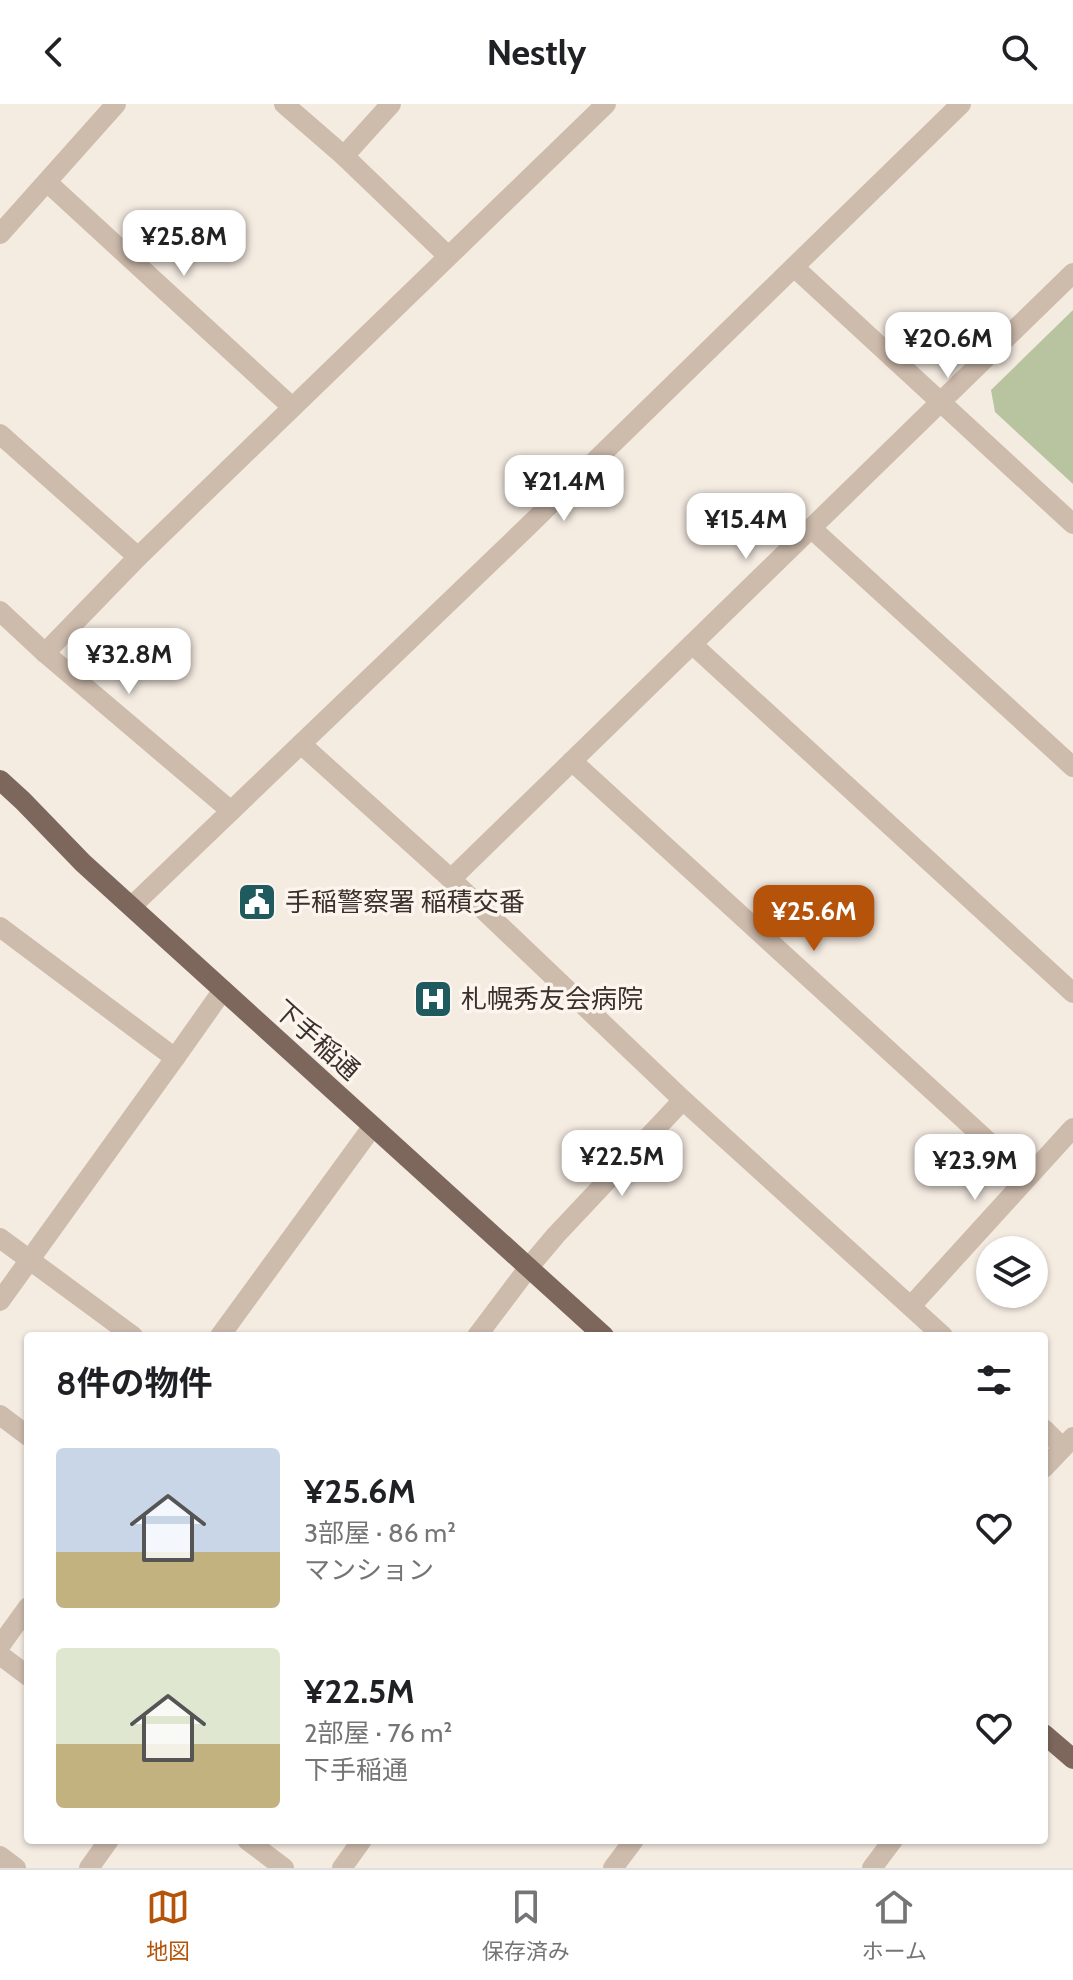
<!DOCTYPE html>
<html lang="ja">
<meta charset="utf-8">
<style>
:root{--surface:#fff;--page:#f2f2f2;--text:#202124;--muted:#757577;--line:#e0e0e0;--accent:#b45309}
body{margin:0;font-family:Cabin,"Noto Sans JP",sans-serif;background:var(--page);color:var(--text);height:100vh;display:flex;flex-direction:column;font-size:30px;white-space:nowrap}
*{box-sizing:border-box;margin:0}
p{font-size:26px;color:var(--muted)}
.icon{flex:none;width:44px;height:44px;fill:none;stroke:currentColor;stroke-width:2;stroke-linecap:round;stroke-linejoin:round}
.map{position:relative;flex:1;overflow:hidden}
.drawer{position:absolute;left:24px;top:1228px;width:1024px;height:512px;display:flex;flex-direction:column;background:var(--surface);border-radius:8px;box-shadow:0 2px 6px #0004}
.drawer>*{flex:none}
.fabs{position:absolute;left:976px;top:1132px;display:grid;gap:16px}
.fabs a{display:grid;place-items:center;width:72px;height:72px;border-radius:50%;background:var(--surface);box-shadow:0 2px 6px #0004;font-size:40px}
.price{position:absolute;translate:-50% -68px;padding:0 18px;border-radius:16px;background:#fff;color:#222;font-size:26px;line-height:52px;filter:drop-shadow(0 2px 4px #0008)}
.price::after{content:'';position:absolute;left:50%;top:48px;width:24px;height:18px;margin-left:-12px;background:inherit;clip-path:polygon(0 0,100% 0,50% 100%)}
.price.selected{background:var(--accent);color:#fff}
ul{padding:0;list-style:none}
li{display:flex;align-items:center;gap:24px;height:200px;padding:0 32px}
li span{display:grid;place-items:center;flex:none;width:224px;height:160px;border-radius:8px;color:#555}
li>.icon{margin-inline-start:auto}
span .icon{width:96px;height:96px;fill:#fffc;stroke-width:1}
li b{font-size:34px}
h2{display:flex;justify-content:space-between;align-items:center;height:96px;padding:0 32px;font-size:34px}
header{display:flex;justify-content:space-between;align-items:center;height:104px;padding:0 32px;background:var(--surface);font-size:36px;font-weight:800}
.dock{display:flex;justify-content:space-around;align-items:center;height:112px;border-top:2px solid var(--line);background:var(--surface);font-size:22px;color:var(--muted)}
.dock a{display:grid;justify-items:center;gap:4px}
.dock .selected{color:var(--accent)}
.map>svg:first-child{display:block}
.green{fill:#b8c4a0}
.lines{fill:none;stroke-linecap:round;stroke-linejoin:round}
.minor{stroke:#cdbbac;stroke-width:20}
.major{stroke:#7d675c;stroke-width:20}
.labels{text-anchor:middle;stroke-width:7;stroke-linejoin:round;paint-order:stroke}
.poi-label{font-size:26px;fill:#3b302b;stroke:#fbf5ee;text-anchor:start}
.street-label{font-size:26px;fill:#3b302b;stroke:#fbf5ee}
</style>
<header><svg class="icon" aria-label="back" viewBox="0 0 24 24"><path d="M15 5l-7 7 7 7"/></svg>Nestly<svg class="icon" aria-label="search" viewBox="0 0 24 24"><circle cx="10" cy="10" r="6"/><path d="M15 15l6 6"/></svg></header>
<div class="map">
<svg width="1073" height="1764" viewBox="0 0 1073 1764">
<rect width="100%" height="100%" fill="#f4ebe1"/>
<path class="green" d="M1073,206V380L995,308L991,286Z"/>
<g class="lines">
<g class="minor">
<path d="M284,0L344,52L448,152"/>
<path d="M344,52L391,0"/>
<path d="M47,78L292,303"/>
<path d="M0,130L116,0"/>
<path d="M794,163L1073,420"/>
<path d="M0,330L138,453"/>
<path d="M811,424L1073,663"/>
<path d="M0,507L45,549L231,707"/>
<path d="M692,540L1073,889"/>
<path d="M45,549L138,453L606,0"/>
<path d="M301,640L451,775L683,996L943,1232"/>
<path d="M572,657L1027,1073"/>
<path d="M451,775L1073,169"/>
<path d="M132,802L522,428L961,0"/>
<path d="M0,823L175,954L223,886"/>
<path d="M0,1134L133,1232"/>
<path d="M0,1197L175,954"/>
<path d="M911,1202L1073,1024"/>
<path d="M220,1232L373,1022"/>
<path d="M477,1232L529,1163L556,1131L683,996"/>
<path d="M0,1311L28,1332"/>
<path d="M1044,1325L1063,1344"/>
<path d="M1044,1364L1073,1333"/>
<path d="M0,1542L28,1503"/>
<path d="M0,1551L28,1572"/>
<path d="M247,1736L284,1764"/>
<path d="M0,1752L16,1764"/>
<path d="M89,1764L109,1736"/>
<path d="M342,1764L362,1736"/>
<path d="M613,1764L634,1736"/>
<path d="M872,1764L893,1736"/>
</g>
<g class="major">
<path d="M0,676L23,697L83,759L604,1232"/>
<path d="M1044,1630L1073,1655"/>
</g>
</g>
<defs>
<g id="civic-square" transform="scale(2)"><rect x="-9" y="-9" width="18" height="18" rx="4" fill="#1f5a5e" stroke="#fbf5ee"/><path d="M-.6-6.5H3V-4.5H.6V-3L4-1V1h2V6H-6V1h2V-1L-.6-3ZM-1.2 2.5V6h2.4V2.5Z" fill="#fff"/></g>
<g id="hospital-square" transform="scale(2)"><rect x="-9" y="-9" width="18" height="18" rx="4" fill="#1f5a5e" stroke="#fbf5ee"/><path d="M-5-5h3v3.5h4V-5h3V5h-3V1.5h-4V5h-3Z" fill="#fff"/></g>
</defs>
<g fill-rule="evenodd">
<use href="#civic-square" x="257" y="798"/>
<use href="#hospital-square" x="433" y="895"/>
</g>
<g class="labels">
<g class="poi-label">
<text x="285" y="807">手稲警察署 稲積交番</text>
<text x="461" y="904">札幌秀友会病院</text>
</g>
<g class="street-label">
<text transform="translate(317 936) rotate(42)" y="9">下手稲通</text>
</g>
</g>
</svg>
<div class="fabs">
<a><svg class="icon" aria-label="layers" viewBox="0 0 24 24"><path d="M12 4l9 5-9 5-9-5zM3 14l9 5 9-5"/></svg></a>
</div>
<b class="price" style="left:184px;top:174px">¥25.8M</b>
<b class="price" style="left:948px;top:276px">¥20.6M</b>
<b class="price" style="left:564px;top:419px">¥21.4M</b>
<b class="price" style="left:746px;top:457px">¥15.4M</b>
<b class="price" style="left:129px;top:592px">¥32.8M</b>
<b class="price selected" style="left:814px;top:849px">¥25.6M</b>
<b class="price" style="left:622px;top:1094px">¥22.5M</b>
<b class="price" style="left:975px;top:1098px">¥23.9M</b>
<section class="drawer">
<h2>8件の物件<svg class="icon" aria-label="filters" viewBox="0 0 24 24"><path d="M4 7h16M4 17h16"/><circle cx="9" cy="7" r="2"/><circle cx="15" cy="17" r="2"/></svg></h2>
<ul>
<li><span style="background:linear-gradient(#c9d6e8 65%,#c2b280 0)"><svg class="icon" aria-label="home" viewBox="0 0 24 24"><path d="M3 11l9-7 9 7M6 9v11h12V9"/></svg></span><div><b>¥25.6M</b><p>3部屋 · 86 m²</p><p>マンション</p></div><svg class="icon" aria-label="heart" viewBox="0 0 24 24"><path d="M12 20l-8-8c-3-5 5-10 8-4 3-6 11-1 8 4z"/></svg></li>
<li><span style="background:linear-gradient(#dfe7d0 60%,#c2b280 0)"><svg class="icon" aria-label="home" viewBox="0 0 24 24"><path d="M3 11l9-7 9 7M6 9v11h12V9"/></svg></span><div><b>¥22.5M</b><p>2部屋 · 76 m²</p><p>下手稲通</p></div><svg class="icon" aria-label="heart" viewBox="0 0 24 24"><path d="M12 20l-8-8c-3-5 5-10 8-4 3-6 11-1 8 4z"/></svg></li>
</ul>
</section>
</div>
<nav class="dock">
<a class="selected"><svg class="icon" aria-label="map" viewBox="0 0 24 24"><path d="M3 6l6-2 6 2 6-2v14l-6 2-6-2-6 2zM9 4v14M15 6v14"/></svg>地図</a>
<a><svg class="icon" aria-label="saved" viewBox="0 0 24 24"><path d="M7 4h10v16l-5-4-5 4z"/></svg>保存済み</a>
<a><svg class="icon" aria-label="home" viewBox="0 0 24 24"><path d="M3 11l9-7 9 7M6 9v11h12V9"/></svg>ホーム</a>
</nav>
